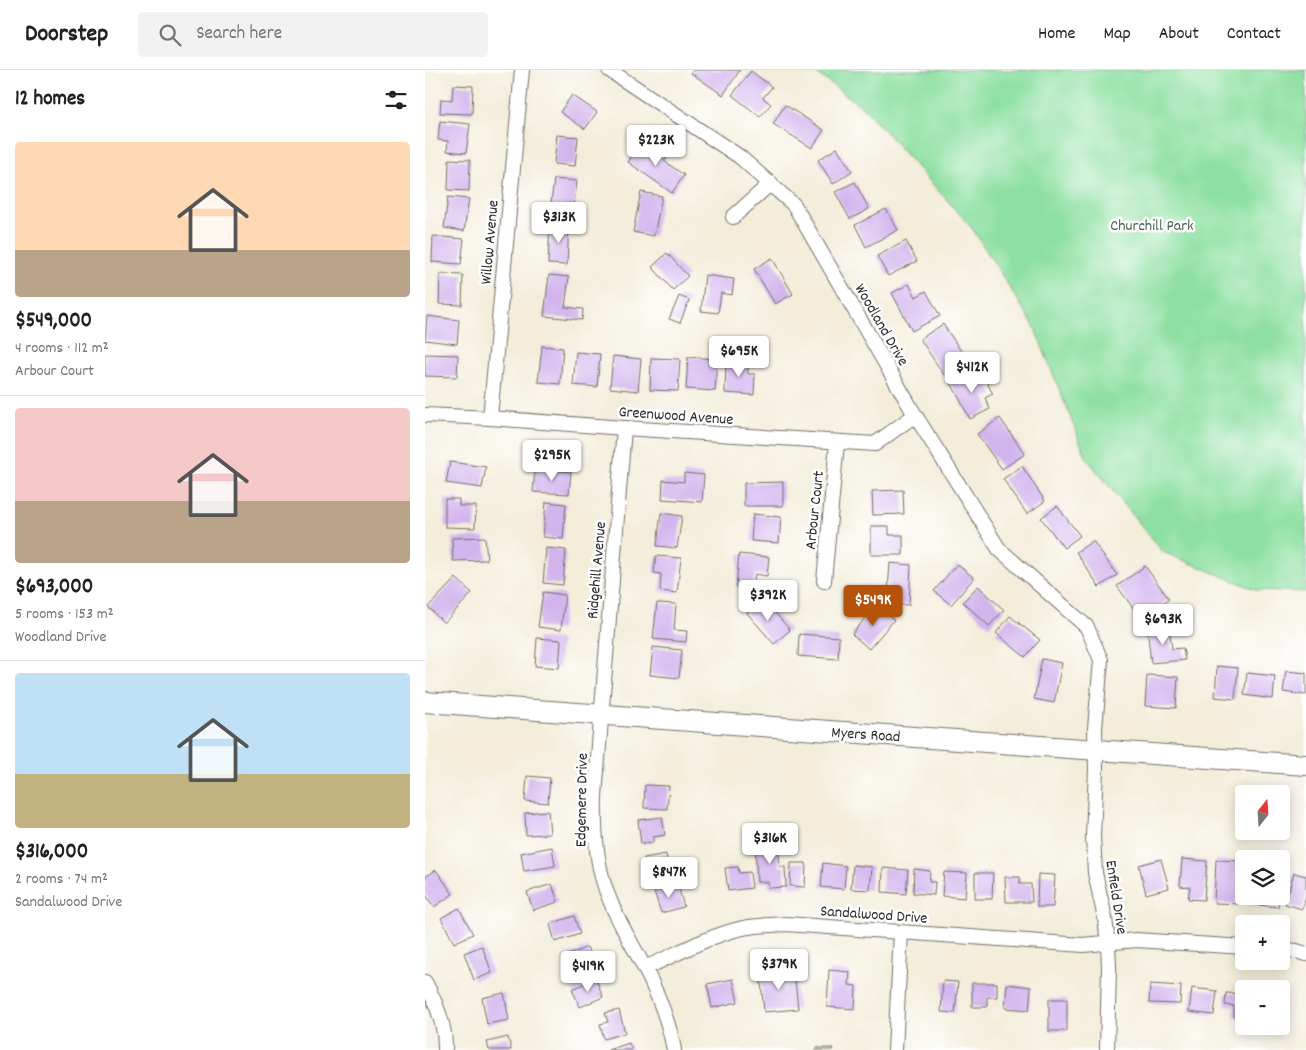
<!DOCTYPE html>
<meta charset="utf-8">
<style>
:root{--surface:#fff;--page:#f2f2f2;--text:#202124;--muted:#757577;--line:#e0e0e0;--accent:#b45309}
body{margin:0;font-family:Dekko,sans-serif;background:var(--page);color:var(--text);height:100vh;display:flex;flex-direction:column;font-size:19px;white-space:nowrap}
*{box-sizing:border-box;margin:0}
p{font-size:16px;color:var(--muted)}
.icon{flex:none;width:28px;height:28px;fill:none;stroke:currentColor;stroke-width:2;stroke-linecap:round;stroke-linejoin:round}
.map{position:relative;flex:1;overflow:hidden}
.panel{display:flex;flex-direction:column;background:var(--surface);width:425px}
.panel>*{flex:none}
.needle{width:32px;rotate:17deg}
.buttons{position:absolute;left:810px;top:715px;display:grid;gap:10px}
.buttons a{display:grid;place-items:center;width:55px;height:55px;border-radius:5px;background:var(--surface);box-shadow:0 2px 12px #0003;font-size:25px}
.price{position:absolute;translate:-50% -42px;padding:0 11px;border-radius:5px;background:#fff;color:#222;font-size:16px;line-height:32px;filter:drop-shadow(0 1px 2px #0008)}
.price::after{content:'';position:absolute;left:50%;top:30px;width:15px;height:11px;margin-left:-8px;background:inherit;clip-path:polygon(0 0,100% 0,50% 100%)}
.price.current{background:var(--accent);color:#fff}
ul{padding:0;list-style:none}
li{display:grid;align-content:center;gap:10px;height:265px;padding:0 15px}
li+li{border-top:1px solid var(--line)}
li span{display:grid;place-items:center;height:155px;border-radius:5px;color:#555}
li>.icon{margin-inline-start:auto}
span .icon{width:90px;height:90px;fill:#fffc;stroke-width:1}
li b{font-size:21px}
h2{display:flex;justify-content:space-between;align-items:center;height:60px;padding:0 15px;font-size:21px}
header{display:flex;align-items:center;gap:30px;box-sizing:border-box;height:70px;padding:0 25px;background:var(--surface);border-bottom:1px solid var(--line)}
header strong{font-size:24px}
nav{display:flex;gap:28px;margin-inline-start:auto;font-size:18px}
.search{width:350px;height:45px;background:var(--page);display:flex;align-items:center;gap:12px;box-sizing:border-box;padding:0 18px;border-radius:5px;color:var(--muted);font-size:19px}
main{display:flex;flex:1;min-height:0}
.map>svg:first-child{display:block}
.green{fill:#8de0a1;stroke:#5c8666}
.building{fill:#d3b5ee}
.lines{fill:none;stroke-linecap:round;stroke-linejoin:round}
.minor-casing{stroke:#716f68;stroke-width:16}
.secondary-casing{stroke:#716f68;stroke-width:22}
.minor{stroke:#fff;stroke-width:14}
.secondary{stroke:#fff;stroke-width:20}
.labels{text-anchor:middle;stroke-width:5;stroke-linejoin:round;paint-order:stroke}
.park-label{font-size:16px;fill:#48614e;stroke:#fff}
.street-label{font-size:16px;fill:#2b2b2b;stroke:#fff}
</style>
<header>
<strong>Doorstep</strong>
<div class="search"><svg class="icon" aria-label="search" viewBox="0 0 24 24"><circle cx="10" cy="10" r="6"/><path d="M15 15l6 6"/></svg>Search here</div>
<nav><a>Home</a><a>Map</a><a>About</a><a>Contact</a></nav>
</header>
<main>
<section class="panel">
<h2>12 homes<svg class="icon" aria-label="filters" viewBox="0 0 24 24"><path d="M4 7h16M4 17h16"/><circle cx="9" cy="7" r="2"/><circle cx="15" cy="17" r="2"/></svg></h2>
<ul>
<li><span style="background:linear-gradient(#ffd9b3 70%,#b9a48a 0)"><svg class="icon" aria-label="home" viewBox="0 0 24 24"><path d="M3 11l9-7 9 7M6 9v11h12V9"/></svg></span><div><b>$549,000</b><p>4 rooms · 112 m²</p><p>Arbour Court</p></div></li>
<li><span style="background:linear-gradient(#f6c9c9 60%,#b9a48a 0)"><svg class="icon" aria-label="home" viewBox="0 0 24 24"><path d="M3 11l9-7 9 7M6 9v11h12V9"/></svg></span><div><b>$693,000</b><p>5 rooms · 153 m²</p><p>Woodland Drive</p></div></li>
<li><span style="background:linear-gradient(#bfe0f5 65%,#c2b280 0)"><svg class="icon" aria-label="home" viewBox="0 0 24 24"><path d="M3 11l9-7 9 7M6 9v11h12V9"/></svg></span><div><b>$316,000</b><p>2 rooms · 74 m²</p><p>Sandalwood Drive</p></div></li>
</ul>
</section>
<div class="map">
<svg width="881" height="980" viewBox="0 0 881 980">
<rect width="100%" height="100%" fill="#fff"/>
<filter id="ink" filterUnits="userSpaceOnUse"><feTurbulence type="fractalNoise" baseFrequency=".02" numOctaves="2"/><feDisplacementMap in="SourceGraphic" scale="10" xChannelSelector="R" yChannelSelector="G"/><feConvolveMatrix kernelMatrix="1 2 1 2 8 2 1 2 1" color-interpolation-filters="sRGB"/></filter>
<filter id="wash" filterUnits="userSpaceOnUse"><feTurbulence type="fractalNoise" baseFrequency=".0096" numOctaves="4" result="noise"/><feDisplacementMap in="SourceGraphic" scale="20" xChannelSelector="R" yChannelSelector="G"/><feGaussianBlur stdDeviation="1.12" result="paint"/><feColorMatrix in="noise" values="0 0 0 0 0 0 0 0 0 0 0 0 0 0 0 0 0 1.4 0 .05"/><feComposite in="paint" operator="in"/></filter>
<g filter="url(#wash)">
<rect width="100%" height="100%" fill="#f3edda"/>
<path class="green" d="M387,0H881V522L832,520L738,482L662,389L609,256L547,158L439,38Z"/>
<g id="blocks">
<g class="building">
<path d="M268,0H315L298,25L266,3Z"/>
<path d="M326,1L347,17L338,28L346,34L335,47L307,25Z"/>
<path d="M28,15L48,16L47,44L15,43L16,29L27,30Z"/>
<path d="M147,25L172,42L160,59L135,42Z"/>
<path d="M360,35L399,60L387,78L348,54Z"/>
<path d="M15,51L45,54L41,83L22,81L23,71L13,70Z"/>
<path d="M132,65L153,67L150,96L129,94Z"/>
<path d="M217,71L242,88L239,91L259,105L247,123L203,92Z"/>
<path d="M412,78L427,101L408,114L393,90Z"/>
<path d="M24,89L45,90L44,121L23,120Z"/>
<path d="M129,109L152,111L148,144L125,141Z"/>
<path d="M430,112L444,139L425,149L410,122Z"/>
<path d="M216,122L237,126L229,166L208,162Z"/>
<path d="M23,127L44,129L39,161L19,158Z"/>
<path d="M461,139L473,160L441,177L430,155Z"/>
<path d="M125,152L144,153L142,195L123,194Z"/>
<path d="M8,166L39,169L36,194L7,192Z"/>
<path d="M481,171L492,191L463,206L452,186Z"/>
<path d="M242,183L263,206L248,220L227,197Z"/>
<path d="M347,188L368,224L350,234L329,199Z"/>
<path d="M15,204L38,205L37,235L14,234Z"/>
<path d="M124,205L144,207L140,237L158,239L157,250L119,246Z"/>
<path d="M280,205L309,209L307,225L296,223L293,243L276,241Z"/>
<path d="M484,214L491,227L501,221L515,246L487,261L467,223Z"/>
<path d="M254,226L264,230L255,253L244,249Z"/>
<path d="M2,246L34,250L32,274L0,270Z"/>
<path d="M518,254L542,290L519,305L495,269Z"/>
<path d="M117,276L138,278L135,314L113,312Z"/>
<path d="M151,282L175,284L172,317L148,315Z"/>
<path d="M0,284L33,285L32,307L0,306Z"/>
<path d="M188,286L216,289L213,321L185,318Z"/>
<path d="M263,287L292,289L290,321L261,319Z"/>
<path d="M226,288L255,289L253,321L225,320Z"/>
<path d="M301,290L323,291V304H330L329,325L300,323Z"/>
<path d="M544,301L551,314L560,309L568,324L560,328L565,339L545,349L525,311Z"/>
<path d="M575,348L600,384L577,399L552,364Z"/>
<path d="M25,392L61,397L57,418L21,413Z"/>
<path d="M597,396L620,431L602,444L578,409Z"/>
<path d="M110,399L146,402L144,424L108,422Z"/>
<path d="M259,403L279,405L277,432L237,429L238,410L259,412Z"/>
<path d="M358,412V436H319V413Z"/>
<path d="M478,420L479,444L448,445L447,421Z"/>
<path d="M20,429H34V436H51L50,458L20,457Z"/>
<path d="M121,432L141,434L138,469L118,467Z"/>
<path d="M632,436L655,466L639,478L616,448Z"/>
<path d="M236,443L257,446L252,478L232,476Z"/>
<path d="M328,444L356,447L354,473L326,471Z"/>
<path d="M446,456H464V465H478V485H446Z"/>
<path d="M60,467L62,490L28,491L27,468Z"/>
<path d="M668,471L692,505L674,517L651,482Z"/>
<path d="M121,478L141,480L138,515L118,513Z"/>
<path d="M314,484L344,487L342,506L330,504L328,518L311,517Z"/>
<path d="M231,486L256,488L252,523L235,521L236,504L229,503Z"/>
<path d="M465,493L486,495L484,535L462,534Z"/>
<path d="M532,494L549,508L526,535L509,521Z"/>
<path d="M720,496L744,529L716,549L692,516Z"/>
<path d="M31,508L47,523L19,553L3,537Z"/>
<path d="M553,516L579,540L564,556L538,532Z"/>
<path d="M118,522L140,525L136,560L113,557Z"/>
<path d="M338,529L365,560L349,574L322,543Z"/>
<path d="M232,533L251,534L249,560L262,561L261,572L228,569Z"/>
<path d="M451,535L469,550L444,579L427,564Z"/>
<path d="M585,546L615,570L600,587L571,563Z"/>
<path d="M744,555L747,579L758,578L760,590L726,593L722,557Z"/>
<path d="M374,564L414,567L413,589L373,586Z"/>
<path d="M112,568L136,570L134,598L110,596Z"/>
<path d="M228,577L257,580L254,608L225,605Z"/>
<path d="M617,589L637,593L629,633L609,629Z"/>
<path d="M792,596L813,598L810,629L790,627Z"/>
<path d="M861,601L881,603V625L858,622Z"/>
<path d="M822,603L850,606L848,629L819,625Z"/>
<path d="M722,605L753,607L751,638L720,636Z"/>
<path d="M102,706L125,708L123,733L100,731Z"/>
<path d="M220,715L244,716L242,739L219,738Z"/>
<path d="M123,741L125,764L101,765L100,743Z"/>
<path d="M237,747L240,765L228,767V773L216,774L213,750Z"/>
<path d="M353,772L355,797H360L361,817L344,818L343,812H332L330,774Z"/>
<path d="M127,777L130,796L99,801L96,783Z"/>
<path d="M241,784L244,801L222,805L219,788Z"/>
<path d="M736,789L744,818L721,824L714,795Z"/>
<path d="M757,789L782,791L779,830L763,829L765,817L755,816Z"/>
<path d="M791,790L816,791L814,834L789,833Z"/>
<path d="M366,793H381L380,817L365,816Z"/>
<path d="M398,793L421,796L419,819L396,817Z"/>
<path d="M428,795L447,797L445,820L426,819Z"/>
<path d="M313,797L314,803L325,802L327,818L303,821L300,798Z"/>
<path d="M458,798L483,800L481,824L457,822Z"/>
<path d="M489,799L505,801L504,812H510L509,825L488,823Z"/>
<path d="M11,800L28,824L9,837L0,824V807Z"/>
<path d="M519,802L542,803L540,828L517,826Z"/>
<path d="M550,803H568L567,829H550Z"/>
<path d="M869,803L881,806V827L877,839L860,834Z"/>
<path d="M613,804L630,805L628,837H612Z"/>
<path d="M580,807H595V814H606L607,832H581Z"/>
<path d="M127,814L133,832L108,840L102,822Z"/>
<path d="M253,815L259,837L236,843L229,821Z"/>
<path d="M823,826H854L853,837L822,834Z"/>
<path d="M34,838L48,864L29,873L16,848Z"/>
<path d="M149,846L155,864L130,872L125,854Z"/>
<path d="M57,876L67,903L49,910L39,883Z"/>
<path d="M162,877L170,894L146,904L139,887Z"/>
<path d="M369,900L373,939L339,942L335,903Z"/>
<path d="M404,900L425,902L424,915L431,916L430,939L402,937Z"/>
<path d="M171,909L178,927L155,937L147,919Z"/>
<path d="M308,909L313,932L287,938L282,914Z"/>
<path d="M518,911L533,912L530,943L516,942Z"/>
<path d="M547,913H572V927H562V937H547Z"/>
<path d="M582,914L606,917L604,940L580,938Z"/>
<path d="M725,914L756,916L755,934L724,933Z"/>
<path d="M767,918L792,921L789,945L764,942Z"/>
<path d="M79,923L84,950L62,954L57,928Z"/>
<path d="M801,923L819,924V948L809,947V936L800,935Z"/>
<rect x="624" y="929" width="18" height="32"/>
<path d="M856,932L860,933L857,948H856Z"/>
<path d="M194,940L200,963L179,969L175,954L183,952L180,943Z"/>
<path d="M832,956H855L854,963L831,959Z"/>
<path d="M83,967L86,980H64L62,972Z"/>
<path d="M204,973L207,980H183Z"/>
<path d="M391,978H408L407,980H390Z"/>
</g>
</g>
</g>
<g filter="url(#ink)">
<use href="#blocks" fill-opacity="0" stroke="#716f68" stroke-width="1"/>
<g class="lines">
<g class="minor-casing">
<g id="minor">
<path d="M184,0L315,87L369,135L490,345L574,479L662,557L676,590L670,658L671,699L668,766L670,803L680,848L683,873L684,898L682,980"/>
<path d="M308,147L346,113"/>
<path d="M0,345L65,348L199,358L450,374L490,345"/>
<path d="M65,348L97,0"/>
<path d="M199,358L170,726C169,756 170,785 179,814C188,843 205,870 219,897C232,922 244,952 249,980"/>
<path d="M399,511L412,373"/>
<path d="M856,879L871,881L881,884"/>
<path d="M220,898C252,884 283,866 318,858C332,855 347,855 361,854L658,875L711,870L819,877"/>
<path d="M0,912C11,932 21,956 20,980"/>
<path d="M470,980L476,863"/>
</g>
</g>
<g class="secondary-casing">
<path id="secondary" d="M0,632L881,695"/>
</g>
<use href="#minor" class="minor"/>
<use href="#secondary" class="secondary"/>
</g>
</g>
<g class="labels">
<g class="park-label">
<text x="727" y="160">Churchill Park</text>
</g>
<g class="street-label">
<text transform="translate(63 172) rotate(-85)" y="6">Willow Avenue</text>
<text transform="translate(458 254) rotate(60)" y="6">Woodland Drive</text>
<text transform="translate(251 344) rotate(4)" y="6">Greenwood Avenue</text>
<text transform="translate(388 440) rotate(-84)" y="6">Arbour Court</text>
<text transform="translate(170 500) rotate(-85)" y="6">Ridgehill Avenue</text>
<text transform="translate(441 663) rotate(4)" y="6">Myers Road</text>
<text transform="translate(155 730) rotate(-89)" y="6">Edgemere Drive</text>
<text transform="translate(693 827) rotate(81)" y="6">Enfield Drive</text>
<text transform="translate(449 843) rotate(4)" y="6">Sandalwood Drive</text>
</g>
</g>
</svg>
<div class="buttons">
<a><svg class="needle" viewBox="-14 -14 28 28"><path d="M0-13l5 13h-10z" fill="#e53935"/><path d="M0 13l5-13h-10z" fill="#757577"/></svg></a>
<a><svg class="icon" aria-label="layers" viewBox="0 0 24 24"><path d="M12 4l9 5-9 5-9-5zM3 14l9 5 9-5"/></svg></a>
<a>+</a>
<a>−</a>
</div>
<b class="price" style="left:231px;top:97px">$223K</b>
<b class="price" style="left:134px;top:174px">$313K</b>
<b class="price" style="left:314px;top:308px">$695K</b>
<b class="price" style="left:547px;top:324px">$412K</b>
<b class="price" style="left:127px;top:412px">$295K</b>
<b class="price" style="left:343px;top:552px">$392K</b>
<b class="price current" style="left:448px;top:557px">$549K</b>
<b class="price" style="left:738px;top:576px">$693K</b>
<b class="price" style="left:345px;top:795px">$316K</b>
<b class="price" style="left:244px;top:829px">$847K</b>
<b class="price" style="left:354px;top:921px">$379K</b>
<b class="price" style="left:163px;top:923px">$419K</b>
</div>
</main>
